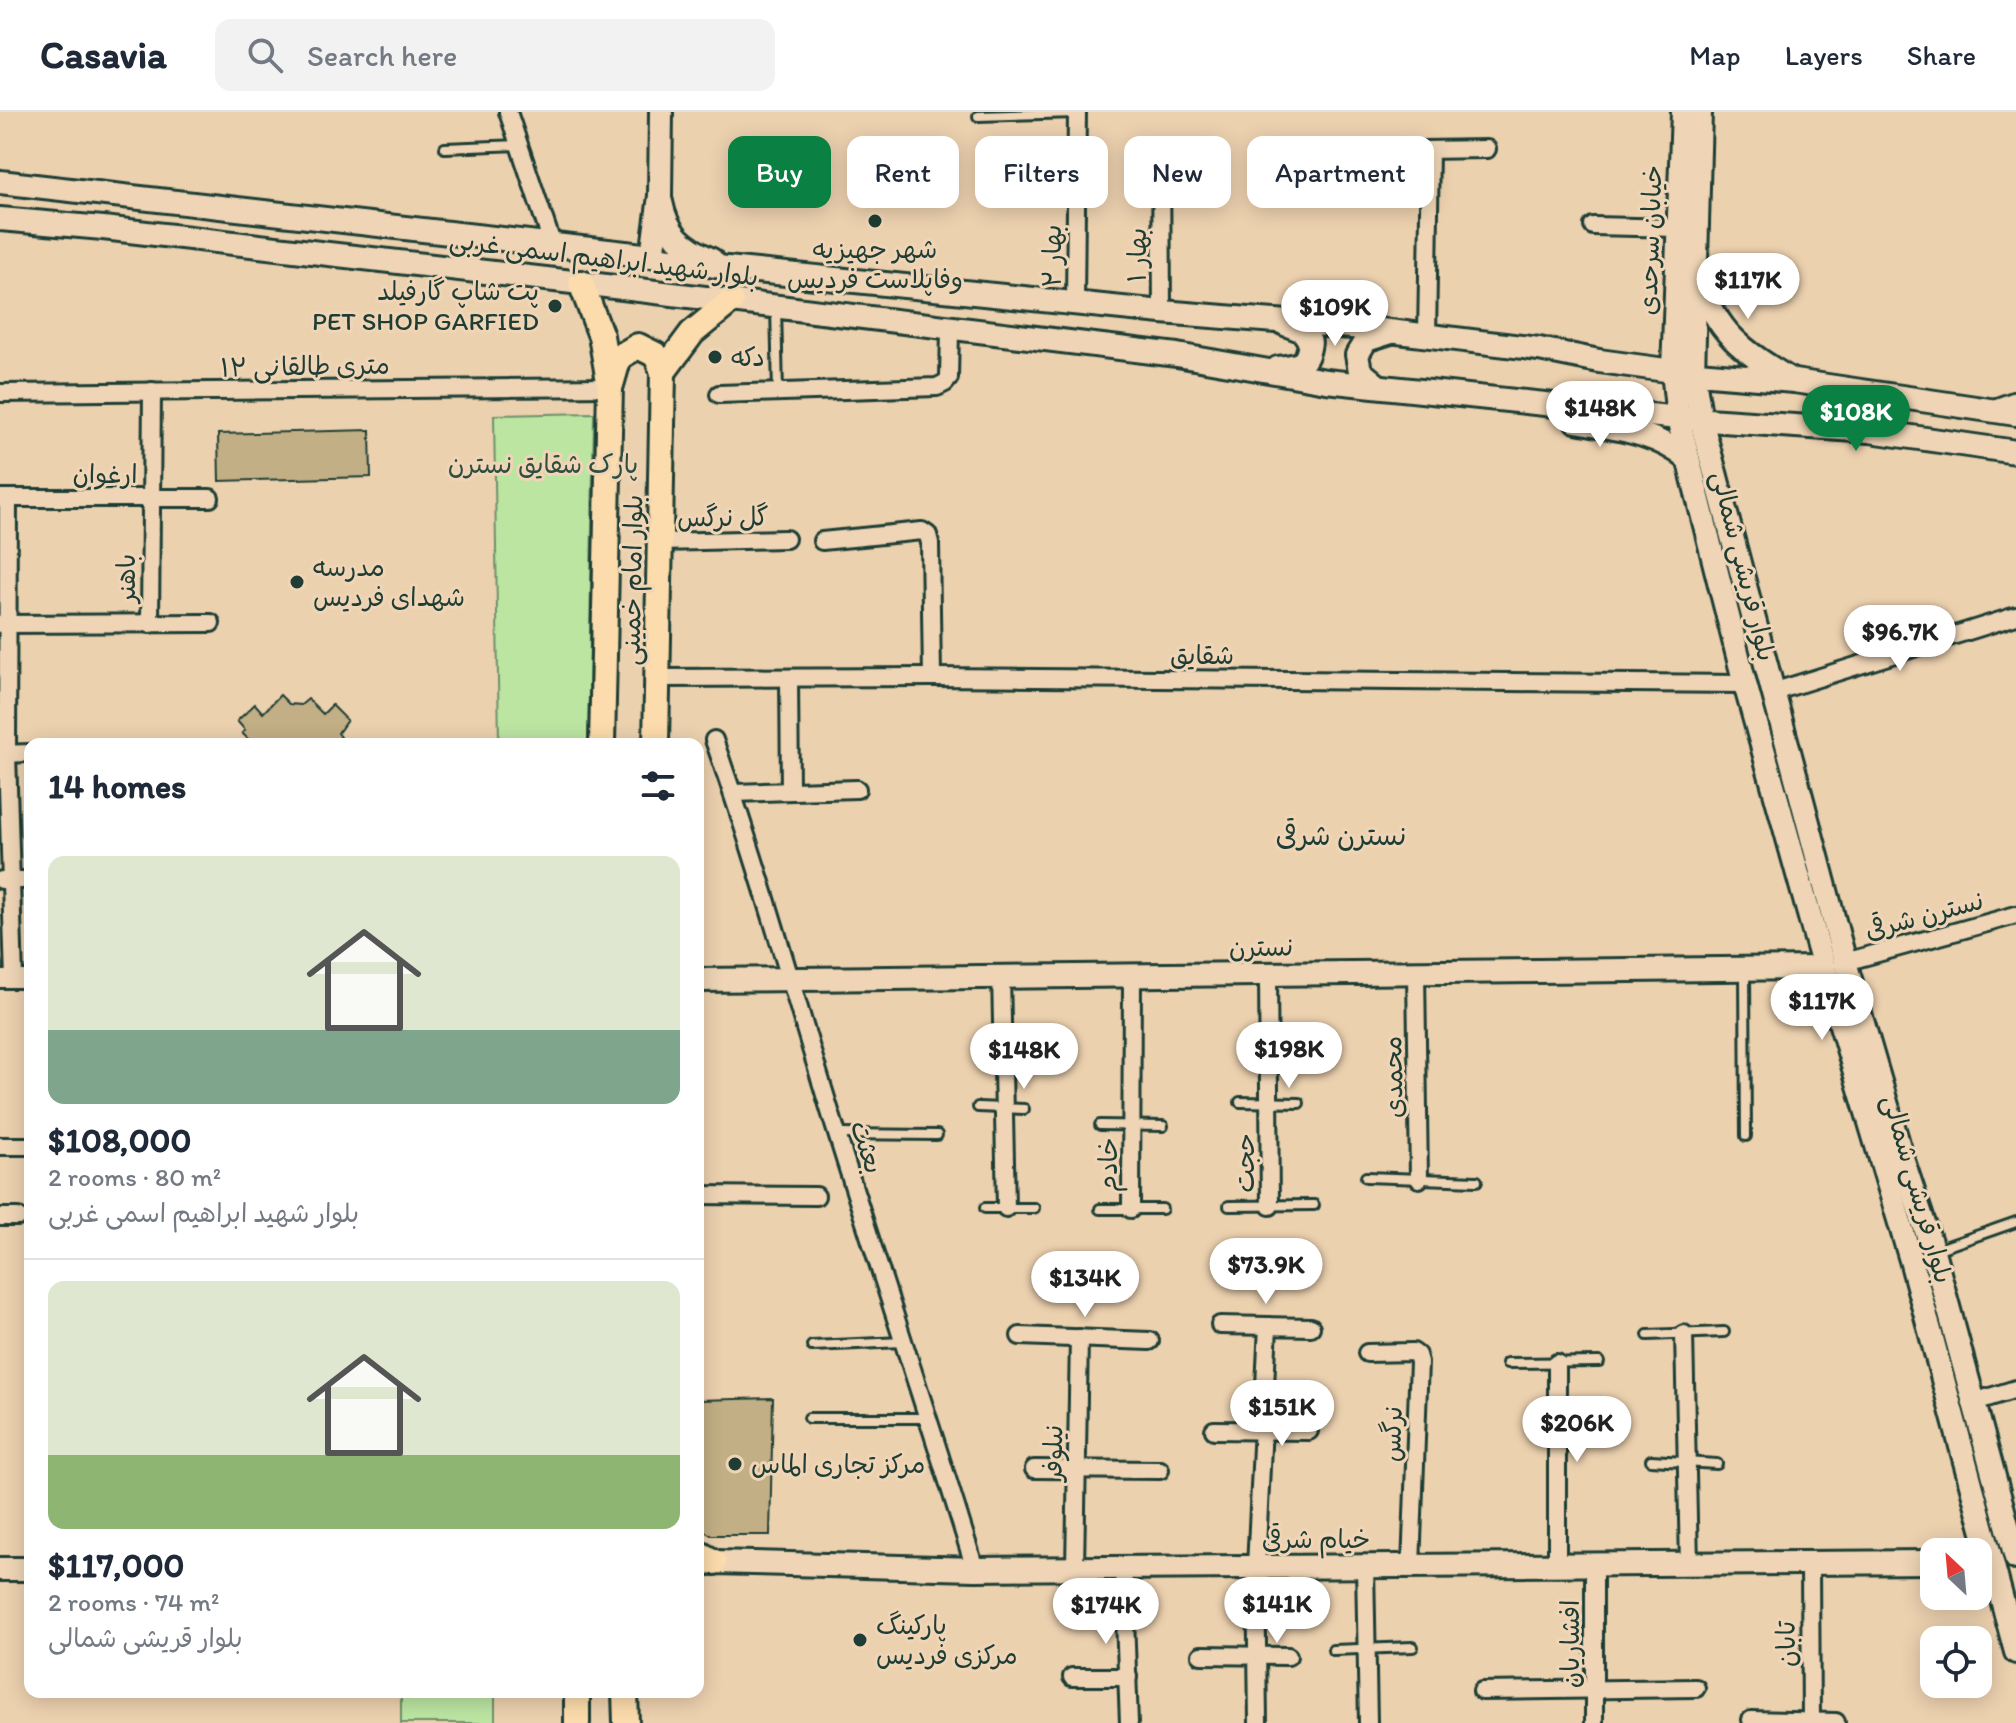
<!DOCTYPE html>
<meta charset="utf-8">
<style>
:root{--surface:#fff;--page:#f2f2f3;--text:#1f2937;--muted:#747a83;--line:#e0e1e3;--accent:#0b8043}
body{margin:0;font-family:Itim,"Playpen Sans Arabic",sans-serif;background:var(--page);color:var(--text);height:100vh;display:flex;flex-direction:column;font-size:30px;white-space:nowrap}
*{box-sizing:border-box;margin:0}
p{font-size:26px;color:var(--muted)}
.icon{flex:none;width:44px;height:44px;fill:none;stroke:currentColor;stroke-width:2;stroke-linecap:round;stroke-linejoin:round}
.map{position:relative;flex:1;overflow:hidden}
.sheet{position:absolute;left:24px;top:626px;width:680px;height:960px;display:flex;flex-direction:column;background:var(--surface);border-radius:16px;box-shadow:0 4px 20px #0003}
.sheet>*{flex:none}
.hud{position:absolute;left:728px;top:24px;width:760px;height:72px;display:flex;gap:16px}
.needle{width:52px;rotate:334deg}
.buttons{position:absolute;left:1920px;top:1426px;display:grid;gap:16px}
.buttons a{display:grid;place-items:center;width:72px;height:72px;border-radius:16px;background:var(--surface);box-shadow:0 4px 20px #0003;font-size:40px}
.price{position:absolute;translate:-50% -68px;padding:0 18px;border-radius:28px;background:#fff;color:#222;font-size:26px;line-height:52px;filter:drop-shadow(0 2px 4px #0008)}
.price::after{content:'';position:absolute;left:50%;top:48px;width:24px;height:18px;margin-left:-12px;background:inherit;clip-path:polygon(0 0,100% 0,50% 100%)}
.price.selected{background:var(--accent);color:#fff}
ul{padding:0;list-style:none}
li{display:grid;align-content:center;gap:16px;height:424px;padding:0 24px}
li+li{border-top:2px solid var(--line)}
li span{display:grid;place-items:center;height:248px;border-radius:16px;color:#555}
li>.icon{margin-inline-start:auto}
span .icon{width:144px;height:144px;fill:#fffc;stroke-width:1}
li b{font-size:34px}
h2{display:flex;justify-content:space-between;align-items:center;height:96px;padding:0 24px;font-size:34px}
.tag{padding:0 28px;border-radius:16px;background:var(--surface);box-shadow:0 4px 20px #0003;font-size:28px;line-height:72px}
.tag.selected{background:var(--accent);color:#fff}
header{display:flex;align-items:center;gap:48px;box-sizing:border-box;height:112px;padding:0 40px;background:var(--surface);border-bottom:2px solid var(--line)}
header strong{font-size:38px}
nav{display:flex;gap:44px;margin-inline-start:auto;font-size:28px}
.search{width:560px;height:72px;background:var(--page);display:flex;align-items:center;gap:20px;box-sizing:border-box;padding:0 28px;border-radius:16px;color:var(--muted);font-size:30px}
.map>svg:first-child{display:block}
.green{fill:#bce5a2;stroke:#6e916b;stroke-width:2}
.building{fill:#c3af85;stroke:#1f3d34;stroke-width:2}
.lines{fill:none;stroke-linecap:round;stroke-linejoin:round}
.lane-casing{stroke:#1f3d34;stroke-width:14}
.street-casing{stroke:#1f3d34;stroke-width:22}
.secondary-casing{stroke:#1f3d34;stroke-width:28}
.primary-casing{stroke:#1f3d34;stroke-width:30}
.lane{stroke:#efd5b6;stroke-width:8}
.street{stroke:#efd5b6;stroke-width:16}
.secondary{stroke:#efd5b6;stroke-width:22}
.primary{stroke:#fcdcac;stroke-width:24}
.poi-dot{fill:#1f3d34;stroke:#efd5b6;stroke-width:3}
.labels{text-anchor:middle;stroke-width:6;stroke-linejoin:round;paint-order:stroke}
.street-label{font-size:26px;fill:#1f3d34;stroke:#efd5b6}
.poi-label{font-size:26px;fill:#1f3d34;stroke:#efd5b6;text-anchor:start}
.park-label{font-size:26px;fill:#2f4e3f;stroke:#efd5b6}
.neighbourhood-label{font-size:28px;fill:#1f3d34;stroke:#efd5b6}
</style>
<header>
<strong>Casavia</strong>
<div class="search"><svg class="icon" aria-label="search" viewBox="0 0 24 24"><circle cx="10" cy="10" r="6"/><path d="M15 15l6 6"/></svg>Search here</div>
<nav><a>Map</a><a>Layers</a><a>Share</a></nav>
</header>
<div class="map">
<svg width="2016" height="1611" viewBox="0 0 2016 1611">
<rect width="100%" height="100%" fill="#ecd1af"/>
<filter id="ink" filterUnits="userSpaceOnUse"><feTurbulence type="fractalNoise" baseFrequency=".0125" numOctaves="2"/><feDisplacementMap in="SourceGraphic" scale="16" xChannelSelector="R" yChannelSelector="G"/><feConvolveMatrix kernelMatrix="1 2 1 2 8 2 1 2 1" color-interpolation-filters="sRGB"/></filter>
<g filter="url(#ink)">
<g class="green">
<path d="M594,301L588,632H499L494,303Z"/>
<rect x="401" y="1580" width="94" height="31"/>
</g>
<g class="building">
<path d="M370,318L371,365L219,369L218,322Z"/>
<path d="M280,583L289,592L301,593L308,587L323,602L332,593L347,608L338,621L341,625L332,632H253L242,621L245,618L237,609L255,592L263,601Z"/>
<path d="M773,1286L770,1423H711L698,1415V1288Z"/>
</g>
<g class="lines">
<g class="lane-casing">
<g id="lane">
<path d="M978,4L1077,1"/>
<path d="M445,36L519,33"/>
<path d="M776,195L778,281"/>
<path d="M1745,858L1746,1024"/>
<path d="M1240,990L1299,991"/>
<path d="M978,995L1024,997"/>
<path d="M1100,1013L1163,1014"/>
<path d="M838,1022L937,1023"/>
<path d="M1366,1065L1477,1069"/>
<path d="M1229,1094L1314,1093"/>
<path d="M985,1096H1034"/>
<path d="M1100,1097H1162"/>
<path d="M1933,1139L2016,1110"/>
<path d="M1648,1223L1724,1220"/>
<path d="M812,1234L903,1230"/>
<path d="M1507,1251L1599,1250"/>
<path d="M809,1306H928"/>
<path d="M1651,1348L1717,1352"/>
<path d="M1333,1538L1413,1535"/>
</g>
</g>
<g class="street-casing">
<g id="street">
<path d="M508,0L553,134"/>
<path d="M1161,38L1162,200"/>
<path d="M1361,39L1487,37"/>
<path d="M1593,114L1678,116"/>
<path d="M1075,191L1077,0"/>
<path d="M1427,225L1430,38"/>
<path d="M0,281L610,275"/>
<path d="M719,282L937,275L945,271L949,266L950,217"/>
<path d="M1991,297L2016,288"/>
<path d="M0,386H210"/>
<path d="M8,386L7,642L14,867"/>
<path d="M822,429L922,419L928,423L930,431L932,565"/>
<path d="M661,430L786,427"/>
<path d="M0,512L211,511"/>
<path d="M150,512L152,279"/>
<path d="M659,566L932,565L1745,572"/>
<path d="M789,566L790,678"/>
<path d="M1773,580L2016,504"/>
<path d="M714,628C760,758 796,890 837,1022C882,1167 931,1311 975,1457"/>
<path d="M0,642L30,641"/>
<path d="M733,681L857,677"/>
<path d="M2,768H30"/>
<path d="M1845,850L2016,803"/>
<path d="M1416,861L1419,1067"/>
<path d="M1001,863L1006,1096"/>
<path d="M1268,863L1270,1094"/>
<path d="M0,867H30"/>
<path d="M0,1034H30"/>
<path d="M698,1083L816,1084"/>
<path d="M1131,1097L1132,865"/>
<path d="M0,1105H18"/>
<path d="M1220,1213L1311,1215"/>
<path d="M1684,1222L1689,1453"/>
<path d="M1020,1224L1150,1229"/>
<path d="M1367,1241L1413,1240L1417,1243L1419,1250L1411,1454"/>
<path d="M1557,1251V1454"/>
<path d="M1974,1290L2016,1277"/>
<path d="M1214,1318L1309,1319"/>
<path d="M1034,1357L1160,1358"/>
<path d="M1810,1453L1811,1611"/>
<path d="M1365,1454L1368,1611"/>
<path d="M1594,1454V1611"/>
<path d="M1075,1456L1079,1226"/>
<path d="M1123,1456L1129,1611"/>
<path d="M1201,1543L1288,1544"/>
<path d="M1072,1565H1128"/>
<path d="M1482,1579L1696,1576"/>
<path d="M1751,1608L1836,1610"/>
<path d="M1258,1611L1256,1455L1268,1214"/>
</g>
</g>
<g class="secondary-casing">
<g id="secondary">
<path d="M1683,0L1673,259L1678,306L1745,572L1824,856L1911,1148L2016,1540"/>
<path d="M1700,0L1693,261L1701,308L1845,850L1904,1052L1933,1139L2016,1446"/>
<path d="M0,70L652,144L727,156L1162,200L1364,216L1539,237L1599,249L1673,259L1794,269L2016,302"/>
<path d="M661,90C667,122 683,135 712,148"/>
<path d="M0,107L103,116L581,171L1177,243L1326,269L1678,306L1870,319L2016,340"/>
<path d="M652,144L660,84L661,0"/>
<path d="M1701,168C1715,221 1745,240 1789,267"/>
<path d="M1278,256C1300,253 1307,254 1310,230L1303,219L1285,212"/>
<path d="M1378,274L1360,259L1357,243L1366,228L1391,220"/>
<path d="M1576,309C1614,316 1656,320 1688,347"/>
<path d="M698,868L1824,856"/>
<path d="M698,1453L714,1450L975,1457L1934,1450"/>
<path d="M0,1457H30"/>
</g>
</g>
<g class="primary-casing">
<g id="primary">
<path d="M581,171L601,224L610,275L602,632"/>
<path d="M611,273L619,245L638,234L656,243L663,260"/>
<path d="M656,632L663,260L692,221L731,189"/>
<path d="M698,1441L714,1450"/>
<path d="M625,1580L626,1611"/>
<path d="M577,1611V1580"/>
</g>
</g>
<use href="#lane" class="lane"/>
<use href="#street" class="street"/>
<use href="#secondary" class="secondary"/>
<use href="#primary" class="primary"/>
</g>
</g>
<g class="poi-dot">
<circle cx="875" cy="109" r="8"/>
<circle cx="555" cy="194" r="8"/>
<circle cx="715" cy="245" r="8"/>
<circle cx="297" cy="470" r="8"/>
<circle cx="735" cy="1352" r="8"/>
<circle cx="860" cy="1528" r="8"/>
</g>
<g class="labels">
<g class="street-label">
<text transform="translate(1650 128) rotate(-88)" y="9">خیابان سرحدی</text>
<text transform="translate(1137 143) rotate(-90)" y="9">بهار ۱</text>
<text transform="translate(1052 144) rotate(-90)" y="9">بهار ۲</text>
<text transform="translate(604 146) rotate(7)" y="9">بلوار شهید ابراهیم اسمی غربی</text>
<text transform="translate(305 254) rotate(-1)" y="9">۱۲ متری طالقانی</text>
<text x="105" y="371">ارغوان</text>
<text transform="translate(723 405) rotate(-1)" y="9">گل نرگس</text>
<text transform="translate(1744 454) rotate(76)" y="9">بلوار قریشی شمالی</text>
<text transform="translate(126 466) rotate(-90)" y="9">باهنر</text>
<text transform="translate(632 468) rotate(-89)" y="9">بلوار امام خمینی</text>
<text x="1202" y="552">شقایق</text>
<text transform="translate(1924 803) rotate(-15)" y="9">نسترن شرقی</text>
<text transform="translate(1261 835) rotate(-1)" y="9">نسترن</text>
<text transform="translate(1393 965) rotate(-91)" y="9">محمدی</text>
<text transform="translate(867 1035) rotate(72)" y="9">بعثت</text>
<text transform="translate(1245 1051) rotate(-90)" y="9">حجت</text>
<text transform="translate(1108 1053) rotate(-90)" y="9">خادم</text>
<text transform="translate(1918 1077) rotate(74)" y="9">بلوار قریشی شمالی</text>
<text transform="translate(1392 1322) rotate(-88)" y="9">نرگس</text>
<text transform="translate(1053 1341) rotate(-89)" y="9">نیلوفر</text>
<text x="1316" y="1436">خیام شرقی</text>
<text transform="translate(1570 1532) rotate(-90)" y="9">افشاریان</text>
<text transform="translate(1786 1532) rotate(-91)" y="9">تابان</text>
</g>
<g class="poi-label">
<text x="875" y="146" text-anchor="middle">شهر جهیزیه<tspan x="875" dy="30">وفاپلاست فردیس</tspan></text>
<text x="539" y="188" text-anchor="end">پت شاپ گارفیلد<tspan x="539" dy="30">PET SHOP GARFIED</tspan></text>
<text x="731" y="254">دکه</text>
<text x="313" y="464">مدرسه<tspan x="313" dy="30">شهدای فردیس</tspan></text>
<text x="751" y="1361">مرکز تجاری الماس</text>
<text x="876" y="1522">پارکینگ<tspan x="876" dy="30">مرکزی فردیس</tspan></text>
</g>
<g class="park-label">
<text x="543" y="361">پارک شقایق نسترن</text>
</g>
<g class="neighbourhood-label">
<text x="1341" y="733">نسترن شرقی</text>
</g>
</g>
</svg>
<div class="buttons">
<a><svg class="needle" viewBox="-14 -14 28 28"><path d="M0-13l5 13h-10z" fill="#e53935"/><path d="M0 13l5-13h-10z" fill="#747a83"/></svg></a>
<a><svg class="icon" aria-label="locate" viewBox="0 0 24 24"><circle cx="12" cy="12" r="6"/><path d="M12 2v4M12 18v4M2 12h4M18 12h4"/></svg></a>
</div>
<b class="price" style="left:1748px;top:209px">$117K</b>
<b class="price" style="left:1335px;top:236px">$109K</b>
<b class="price" style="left:1600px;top:337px">$148K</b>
<b class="price selected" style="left:1856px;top:341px">$108K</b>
<b class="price" style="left:1900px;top:561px">$96.7K</b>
<b class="price" style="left:1822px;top:930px">$117K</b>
<b class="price" style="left:1289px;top:978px">$198K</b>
<b class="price" style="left:1024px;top:979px">$148K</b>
<b class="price" style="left:1266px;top:1194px">$73.9K</b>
<b class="price" style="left:1085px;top:1207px">$134K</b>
<b class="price" style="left:1282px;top:1336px">$151K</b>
<b class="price" style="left:1577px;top:1352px">$206K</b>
<b class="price" style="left:1277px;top:1533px">$141K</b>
<b class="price" style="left:1106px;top:1534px">$174K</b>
<div class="hud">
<a class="tag selected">Buy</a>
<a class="tag">Rent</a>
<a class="tag">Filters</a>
<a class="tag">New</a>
<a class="tag">Apartment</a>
</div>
<section class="sheet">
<h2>14 homes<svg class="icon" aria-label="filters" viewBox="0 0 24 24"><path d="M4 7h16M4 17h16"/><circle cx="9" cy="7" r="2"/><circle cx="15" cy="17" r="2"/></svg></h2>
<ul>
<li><span style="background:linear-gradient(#dfe7d0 70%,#7fa58c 0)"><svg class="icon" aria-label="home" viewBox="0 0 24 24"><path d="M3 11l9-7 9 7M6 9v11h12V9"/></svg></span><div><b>$108,000</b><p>2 rooms · 80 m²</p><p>بلوار شهید ابراهیم اسمی غربی</p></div></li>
<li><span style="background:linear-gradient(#dfe7d0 70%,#8fb573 0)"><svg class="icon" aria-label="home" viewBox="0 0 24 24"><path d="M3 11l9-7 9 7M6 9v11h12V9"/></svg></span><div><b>$117,000</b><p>2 rooms · 74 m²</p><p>بلوار قریشی شمالی</p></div></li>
</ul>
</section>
</div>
